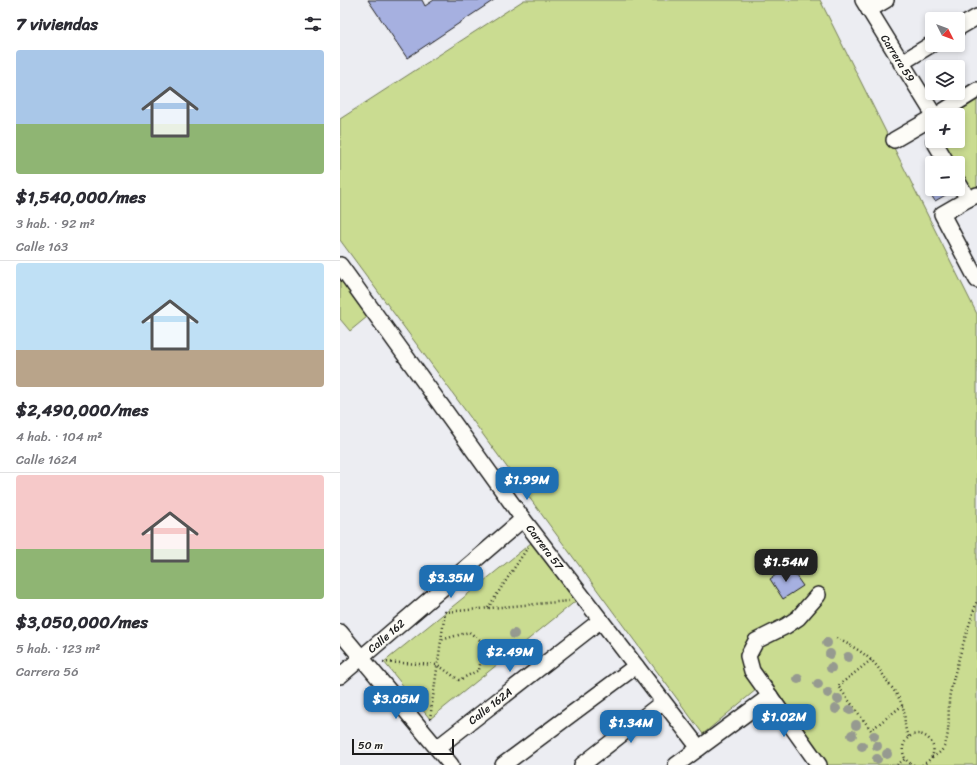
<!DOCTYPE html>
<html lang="es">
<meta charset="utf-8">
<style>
:root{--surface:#fff;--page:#f2f2f3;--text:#2b2b33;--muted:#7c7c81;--line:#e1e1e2;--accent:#1f6fb2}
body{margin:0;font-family:Sriracha,sans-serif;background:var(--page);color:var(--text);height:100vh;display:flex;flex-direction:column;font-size:15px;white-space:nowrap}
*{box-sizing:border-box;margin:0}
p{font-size:13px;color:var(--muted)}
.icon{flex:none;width:22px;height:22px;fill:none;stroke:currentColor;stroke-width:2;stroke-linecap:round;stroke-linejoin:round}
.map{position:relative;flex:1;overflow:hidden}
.panel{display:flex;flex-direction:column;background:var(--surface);width:340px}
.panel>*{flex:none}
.needle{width:26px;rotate:132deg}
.controls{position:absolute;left:585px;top:12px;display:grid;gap:8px}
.controls a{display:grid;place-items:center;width:40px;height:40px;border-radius:4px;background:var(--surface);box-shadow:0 2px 6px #0003;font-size:20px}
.scale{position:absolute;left:12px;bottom:10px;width:102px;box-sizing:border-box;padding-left:4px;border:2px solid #1c1c1c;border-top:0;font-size:11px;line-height:14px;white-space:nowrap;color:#1c1c1c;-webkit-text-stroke:3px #fdfcf7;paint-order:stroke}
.price{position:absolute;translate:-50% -34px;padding:0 9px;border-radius:8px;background:var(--accent);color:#fff;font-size:13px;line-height:26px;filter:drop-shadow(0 1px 2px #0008)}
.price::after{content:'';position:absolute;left:50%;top:24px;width:12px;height:9px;margin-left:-6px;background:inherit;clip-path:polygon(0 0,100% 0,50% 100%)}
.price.active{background:#222;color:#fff}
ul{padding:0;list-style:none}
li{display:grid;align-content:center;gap:8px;height:212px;padding:0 16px}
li+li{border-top:1px solid var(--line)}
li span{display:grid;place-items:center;height:124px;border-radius:4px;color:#555}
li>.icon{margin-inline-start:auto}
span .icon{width:72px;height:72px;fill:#fffc;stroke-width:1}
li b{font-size:17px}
h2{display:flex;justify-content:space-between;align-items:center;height:48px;padding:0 16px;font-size:17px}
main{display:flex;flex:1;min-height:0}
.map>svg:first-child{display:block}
.green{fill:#cadc91;stroke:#737c56}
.building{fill:#a6b0e0;stroke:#1c1c1c}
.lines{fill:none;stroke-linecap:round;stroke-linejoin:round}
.minor-casing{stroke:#1c1c1c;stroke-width:18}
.path{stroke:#1c1c1c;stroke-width:2.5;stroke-dasharray:1 3;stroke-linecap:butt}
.minor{stroke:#fdfcf7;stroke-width:15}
.tree{fill:#969a90}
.labels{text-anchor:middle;stroke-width:3;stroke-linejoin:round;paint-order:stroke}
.street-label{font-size:11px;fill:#1c1c1c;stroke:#fdfcf7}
</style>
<main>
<section class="panel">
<h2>7 viviendas<svg class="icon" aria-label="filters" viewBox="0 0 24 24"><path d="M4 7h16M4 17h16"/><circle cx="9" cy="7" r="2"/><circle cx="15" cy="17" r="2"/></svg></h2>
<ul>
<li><span style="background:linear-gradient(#a9c7e8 60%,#8fb573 0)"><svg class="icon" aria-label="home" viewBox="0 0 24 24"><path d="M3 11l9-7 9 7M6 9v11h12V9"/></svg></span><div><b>$1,540,000/mes</b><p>3 hab. · 92 m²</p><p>Calle 163</p></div></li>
<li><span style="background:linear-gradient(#bfe0f5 70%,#b9a48a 0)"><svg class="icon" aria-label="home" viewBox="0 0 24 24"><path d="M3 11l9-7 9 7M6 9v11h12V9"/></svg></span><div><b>$2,490,000/mes</b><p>4 hab. · 104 m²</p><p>Calle 162A</p></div></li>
<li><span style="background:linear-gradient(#f6c9c9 60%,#8fb573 0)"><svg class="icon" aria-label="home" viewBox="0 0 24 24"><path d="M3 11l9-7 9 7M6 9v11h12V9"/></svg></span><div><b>$3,050,000/mes</b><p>5 hab. · 123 m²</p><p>Carrera 56</p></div></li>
</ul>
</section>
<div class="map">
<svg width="637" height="765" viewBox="0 0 637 765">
<rect width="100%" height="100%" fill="#ecedf2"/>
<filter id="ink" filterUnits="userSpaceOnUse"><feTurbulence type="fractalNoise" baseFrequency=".025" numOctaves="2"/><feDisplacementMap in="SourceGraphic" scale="8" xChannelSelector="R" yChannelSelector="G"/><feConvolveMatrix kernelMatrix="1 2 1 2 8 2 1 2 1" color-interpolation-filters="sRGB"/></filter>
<g filter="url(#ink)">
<g class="green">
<path d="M184,0H480L637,314V765H487L429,679L363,734L0,240V119Z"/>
<path d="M637,98V201L634,202L618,174V163H612L600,141H618V115H609Z"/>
<path d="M0,279L27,317L10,331L0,319Z"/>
<path d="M191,543L237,600L90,719L44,662Z"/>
</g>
<g class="building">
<path d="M28,0H82L85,6L94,0H154L67,58Z"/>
<path d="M594,189H610L611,192L595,201L589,192Z"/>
<path d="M449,566L463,586L443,599L430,579Z"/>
</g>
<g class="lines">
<g class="minor-casing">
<g id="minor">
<path d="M523,0L594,115"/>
<path d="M529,10L546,0"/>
<path d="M618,28L637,17"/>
<path d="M561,63L592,44"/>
<path d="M597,115L637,90"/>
<path d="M554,140L592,118"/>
<path d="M594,141L607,163"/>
<path d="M618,182L628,199"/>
<path d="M637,195L628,199L602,214L637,280"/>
<path d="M0,265L183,519L359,748"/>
<path d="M478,595L458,618L446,626L416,641L408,656L412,671L479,765"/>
<path d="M0,632L111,765"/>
<path d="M0,676L183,519"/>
<path d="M97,748L261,620"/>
<path d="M163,765L296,666"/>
<path d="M242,765L323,702"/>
<path d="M336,765L430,696"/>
</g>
</g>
<g class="path">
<path d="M148,608L188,547"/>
<path d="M496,638C508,644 520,650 530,659C538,666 543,675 549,684C554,690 559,697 562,705C567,716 562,726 569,737"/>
<path d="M531,660L498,686L531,730L563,705"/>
<path d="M43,662L98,665L119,680L139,670L144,643L129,632L101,640"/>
<path d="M90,719L105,612L229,601"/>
<path d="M592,757C599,754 602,751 605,745C611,728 607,710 610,693C617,662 627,631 637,601"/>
<path d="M557,765L565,759"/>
<path d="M574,765C568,763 564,759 563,752C562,748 564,743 566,740C582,721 609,752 582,765"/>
</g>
<use href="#minor" class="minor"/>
</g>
<g class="tree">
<circle cx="174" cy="634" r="5"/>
<circle cx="487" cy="643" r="5"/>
<circle cx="152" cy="645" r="5"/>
<circle cx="490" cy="654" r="5"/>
<circle cx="508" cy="657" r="5"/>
<circle cx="491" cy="668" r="5"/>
<circle cx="458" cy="679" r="5"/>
<circle cx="478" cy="684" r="5"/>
<circle cx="488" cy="693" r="5"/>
<circle cx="498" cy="699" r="5"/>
<circle cx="496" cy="709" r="5"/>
<circle cx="510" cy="710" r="5"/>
<circle cx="516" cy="725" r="5"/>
<circle cx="512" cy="735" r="5"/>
<circle cx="534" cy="736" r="5"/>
<circle cx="522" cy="746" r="5"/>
<circle cx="537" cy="746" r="5"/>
<circle cx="547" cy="754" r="5"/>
<circle cx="537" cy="759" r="5"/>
</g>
</g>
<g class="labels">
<g class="street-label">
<text transform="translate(558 58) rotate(58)" y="4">Carrera 59</text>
<text transform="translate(205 547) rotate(53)" y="4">Carrera 57</text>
<text transform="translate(46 636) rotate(-41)" y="4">Calle 162</text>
<text transform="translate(150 706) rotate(-38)" y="4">Calle 162A</text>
</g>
</g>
</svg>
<div class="controls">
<a><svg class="needle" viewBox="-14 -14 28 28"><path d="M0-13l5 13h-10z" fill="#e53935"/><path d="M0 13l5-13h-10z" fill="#7c7c81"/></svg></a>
<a><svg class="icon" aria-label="layers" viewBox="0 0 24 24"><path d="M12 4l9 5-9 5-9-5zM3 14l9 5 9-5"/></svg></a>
<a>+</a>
<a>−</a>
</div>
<div class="scale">50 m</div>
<b class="price" style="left:187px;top:501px">$1.99M</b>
<b class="price active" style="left:446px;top:583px">$1.54M</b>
<b class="price" style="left:111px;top:599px">$3.35M</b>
<b class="price" style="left:170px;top:673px">$2.49M</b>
<b class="price" style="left:56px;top:720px">$3.05M</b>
<b class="price" style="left:444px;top:738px">$1.02M</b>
<b class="price" style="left:291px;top:744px">$1.34M</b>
</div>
</main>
